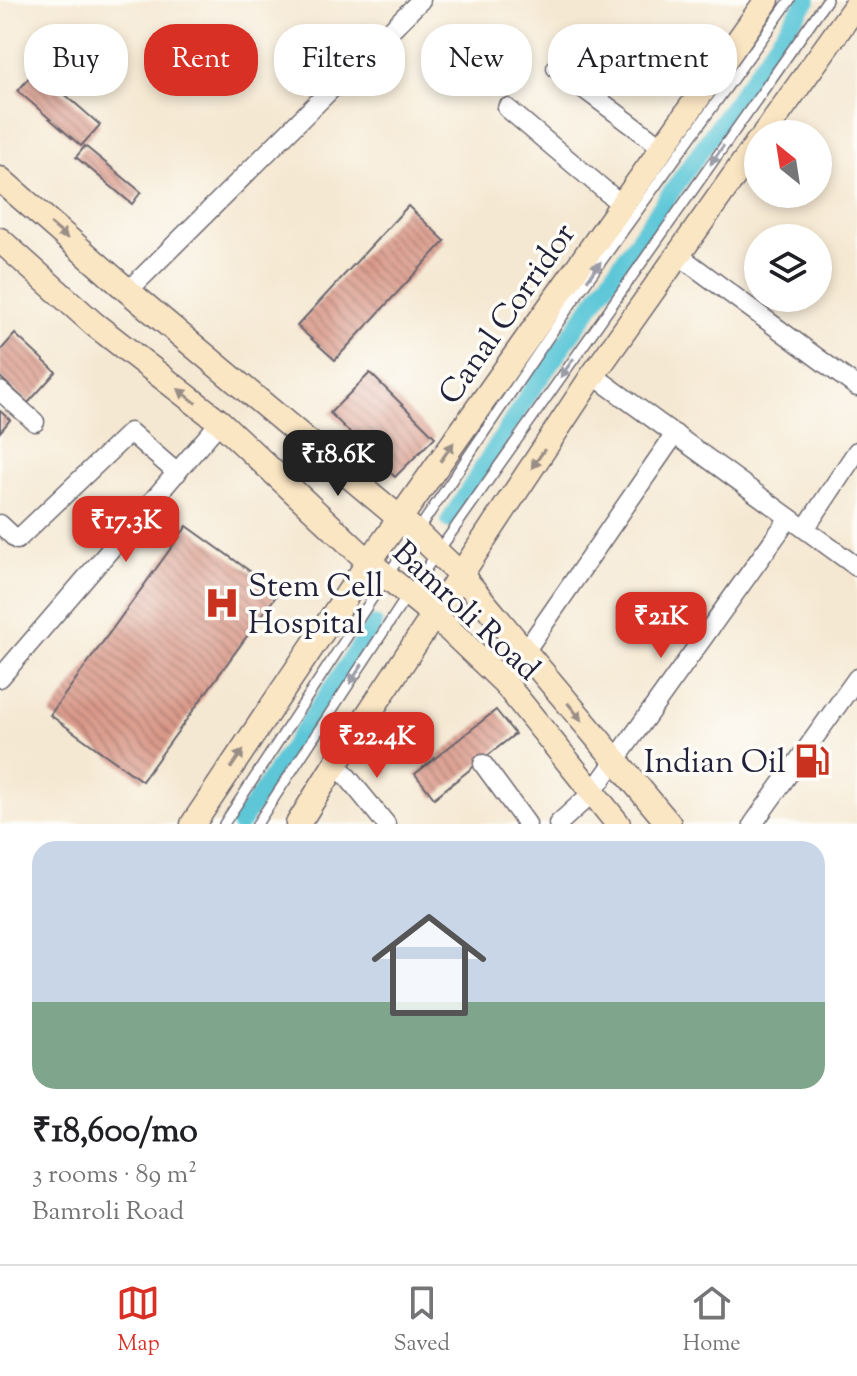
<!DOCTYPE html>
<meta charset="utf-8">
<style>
:root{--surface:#fff;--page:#f6f6f6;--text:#202124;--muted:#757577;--line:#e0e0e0;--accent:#d93025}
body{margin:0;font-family:"Sorts Mill Goudy",serif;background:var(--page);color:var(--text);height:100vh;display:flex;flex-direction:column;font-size:30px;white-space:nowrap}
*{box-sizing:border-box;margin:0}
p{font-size:26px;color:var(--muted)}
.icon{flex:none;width:44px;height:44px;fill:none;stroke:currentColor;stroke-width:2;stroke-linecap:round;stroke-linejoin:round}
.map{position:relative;height:824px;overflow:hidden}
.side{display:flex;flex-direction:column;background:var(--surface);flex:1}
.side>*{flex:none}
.guide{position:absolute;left:24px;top:24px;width:810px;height:72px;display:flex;gap:16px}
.needle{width:52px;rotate:330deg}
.tools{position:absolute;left:744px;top:120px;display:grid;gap:16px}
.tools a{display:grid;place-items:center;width:88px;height:88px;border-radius:50%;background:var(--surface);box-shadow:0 4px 12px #0003;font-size:40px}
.price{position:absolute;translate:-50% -68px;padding:0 18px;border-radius:16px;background:var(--accent);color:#fff;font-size:26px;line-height:52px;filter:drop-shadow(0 2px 4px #0008)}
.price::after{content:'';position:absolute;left:50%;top:48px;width:24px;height:18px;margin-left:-12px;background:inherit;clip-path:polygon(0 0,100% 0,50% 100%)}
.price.selected{background:#222;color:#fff}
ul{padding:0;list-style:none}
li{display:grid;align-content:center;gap:16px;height:424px;padding:0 32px}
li+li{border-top:2px solid var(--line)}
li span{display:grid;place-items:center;height:248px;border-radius:24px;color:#555}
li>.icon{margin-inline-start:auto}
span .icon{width:144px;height:144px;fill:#fffc;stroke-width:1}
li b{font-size:34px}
.tag{padding:0 28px;border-radius:32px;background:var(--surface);box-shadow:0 4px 12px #0003;font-size:28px;line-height:72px}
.tag.selected{background:var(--accent);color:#fff}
.dock{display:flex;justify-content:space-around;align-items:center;height:112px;border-top:2px solid var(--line);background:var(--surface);font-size:22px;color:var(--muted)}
.dock a{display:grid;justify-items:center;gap:4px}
.dock .selected{color:var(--accent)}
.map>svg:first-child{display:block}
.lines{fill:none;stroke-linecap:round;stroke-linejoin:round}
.canal{stroke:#5dc7d8;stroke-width:18}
.building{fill:url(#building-back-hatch)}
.lane-casing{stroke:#6c6770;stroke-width:12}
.street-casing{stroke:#6c6770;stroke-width:21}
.secondary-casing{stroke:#6c6770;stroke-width:27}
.lane{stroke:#fff;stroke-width:9}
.street{stroke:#fff;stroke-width:18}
.secondary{stroke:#fbe6c4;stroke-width:24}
.oneway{fill:#9c9ca7}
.oneway2{fill:#998e86}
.labels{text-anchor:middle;stroke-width:7;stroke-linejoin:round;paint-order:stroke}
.street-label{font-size:32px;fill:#22223b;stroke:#fdfcf7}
.poi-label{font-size:32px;fill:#22223b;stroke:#fdfcf7;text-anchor:start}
</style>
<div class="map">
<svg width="857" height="824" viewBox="0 0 857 824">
<defs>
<pattern id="building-back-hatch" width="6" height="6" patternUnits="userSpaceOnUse" patternTransform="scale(2)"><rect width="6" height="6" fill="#d99989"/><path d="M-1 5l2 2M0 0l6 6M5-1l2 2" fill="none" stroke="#b07c71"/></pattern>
</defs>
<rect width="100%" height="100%" fill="#fdfcf7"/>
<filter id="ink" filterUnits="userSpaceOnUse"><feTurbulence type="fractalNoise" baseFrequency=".0125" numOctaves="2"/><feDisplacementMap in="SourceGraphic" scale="16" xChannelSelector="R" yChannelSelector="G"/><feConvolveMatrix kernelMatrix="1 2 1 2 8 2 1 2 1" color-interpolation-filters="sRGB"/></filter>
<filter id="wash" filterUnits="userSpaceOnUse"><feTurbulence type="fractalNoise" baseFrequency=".006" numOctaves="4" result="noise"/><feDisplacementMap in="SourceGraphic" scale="32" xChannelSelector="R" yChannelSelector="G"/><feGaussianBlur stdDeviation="1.8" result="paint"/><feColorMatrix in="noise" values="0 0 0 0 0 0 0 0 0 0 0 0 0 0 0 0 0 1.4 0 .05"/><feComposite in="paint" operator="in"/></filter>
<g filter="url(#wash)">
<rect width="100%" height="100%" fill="#f5e8d2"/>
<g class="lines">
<g class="canal">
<path d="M450,520L529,394L807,0"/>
<path d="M240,824L374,625"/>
</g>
</g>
<g id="blocks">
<g class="building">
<path d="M36,69L100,125L81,146L18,91Z"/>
<path d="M85,146L141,192L132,204L76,157Z"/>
<path d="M408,206L445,241L335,360L297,326Z"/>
<path d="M15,334L56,372L28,403L0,377V351Z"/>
<path d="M370,373L435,437L395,477L330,413Z"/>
<path d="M0,411L10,420L0,432Z"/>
<path d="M187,526L279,592L142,781L50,715Z"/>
<path d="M496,710L515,734L434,798L415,774Z"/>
</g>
</g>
</g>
<g filter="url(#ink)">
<use href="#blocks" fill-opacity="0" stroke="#6c6770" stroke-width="2"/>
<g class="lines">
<g class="lane-casing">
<g id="lane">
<path d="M224,824L387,576L582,288L790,0"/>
<path d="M257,824L409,593L827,0"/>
</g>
</g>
<g class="street-casing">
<g id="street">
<path d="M556,68L663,148"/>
<path d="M507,108L622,205"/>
<path d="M677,254L857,387"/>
<path d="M128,291L421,0"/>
<path d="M593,375L857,567"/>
<path d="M0,391L35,422"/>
<path d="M0,524L17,540L130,432L177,473"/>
<path d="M805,529L857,451"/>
<path d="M0,678L220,422"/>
<path d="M504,682L675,434"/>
<path d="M336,763L386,824"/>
<path d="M483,764L527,824"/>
<path d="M558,824L592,793L789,518"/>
<path d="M753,824L857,678"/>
</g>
</g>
<g class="secondary-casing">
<g id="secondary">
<path d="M764,134L857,4"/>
<path d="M0,179L128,291L416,532L461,575L669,824"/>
<path d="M0,240L94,324L220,422L369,562L434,615L504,682L618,824"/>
<path d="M193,824L369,562L767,0"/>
<path d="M298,824L336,763L593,375L758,142"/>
</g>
</g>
<use href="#lane" class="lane"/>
<use href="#street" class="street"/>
<use href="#secondary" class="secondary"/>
</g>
<defs><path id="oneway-solid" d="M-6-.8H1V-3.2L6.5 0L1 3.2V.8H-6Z" transform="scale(2)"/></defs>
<g class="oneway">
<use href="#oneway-solid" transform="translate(717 155) rotate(125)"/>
<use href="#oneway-solid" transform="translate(594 271) rotate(-54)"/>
<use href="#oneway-solid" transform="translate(567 368) rotate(125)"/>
<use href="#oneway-solid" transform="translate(356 674) rotate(123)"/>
</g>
<g class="oneway2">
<use href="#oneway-solid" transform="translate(59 231) rotate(41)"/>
<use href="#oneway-solid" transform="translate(187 396) rotate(-142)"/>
<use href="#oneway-solid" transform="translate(447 452) rotate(-55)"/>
<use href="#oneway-solid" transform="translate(538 459) rotate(124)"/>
<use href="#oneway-solid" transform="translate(575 712) rotate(51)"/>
<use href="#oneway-solid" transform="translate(237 759) rotate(-56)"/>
</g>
</g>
<defs>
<g id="hospital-bare" transform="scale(2.76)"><path d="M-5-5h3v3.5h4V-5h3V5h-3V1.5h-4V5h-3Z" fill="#c8321e" stroke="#fdfcf7" stroke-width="2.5" paint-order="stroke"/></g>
<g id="fuel-bare" transform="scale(2.76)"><path d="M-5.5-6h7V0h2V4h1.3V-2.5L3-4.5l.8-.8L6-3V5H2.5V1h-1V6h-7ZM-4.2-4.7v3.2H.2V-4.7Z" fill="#c8321e" stroke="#fdfcf7" stroke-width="2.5" paint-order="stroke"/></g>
</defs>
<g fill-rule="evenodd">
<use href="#hospital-bare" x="222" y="603"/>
<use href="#fuel-bare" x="812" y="761"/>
</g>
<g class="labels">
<g class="street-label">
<text transform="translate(506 313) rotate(-55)" y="11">Canal Corridor</text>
<text transform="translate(467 610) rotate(43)" y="11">Bamroli Road</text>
</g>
<g class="poi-label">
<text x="248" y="596">Stem Cell<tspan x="248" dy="37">Hospital</tspan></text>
<text x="786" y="772" text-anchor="end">Indian Oil</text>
</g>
</g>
</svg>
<div class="tools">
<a><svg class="needle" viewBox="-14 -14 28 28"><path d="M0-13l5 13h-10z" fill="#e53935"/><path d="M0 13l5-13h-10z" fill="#757577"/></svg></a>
<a><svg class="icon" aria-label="layers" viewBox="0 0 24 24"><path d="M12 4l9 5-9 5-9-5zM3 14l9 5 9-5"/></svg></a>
</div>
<b class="price selected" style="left:338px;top:498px">₹18.6K</b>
<b class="price" style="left:126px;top:564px">₹17.3K</b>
<b class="price" style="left:661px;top:660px">₹21K</b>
<b class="price" style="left:377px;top:780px">₹22.4K</b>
<div class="guide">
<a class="tag">Buy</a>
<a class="tag selected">Rent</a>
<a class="tag">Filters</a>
<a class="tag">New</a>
<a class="tag">Apartment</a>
</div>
</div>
<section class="side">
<ul>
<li><span style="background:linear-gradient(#c9d6e8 65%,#7fa58c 0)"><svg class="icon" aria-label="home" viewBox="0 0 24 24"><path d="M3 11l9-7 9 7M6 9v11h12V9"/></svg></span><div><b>₹18,600/mo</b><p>3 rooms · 89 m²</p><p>Bamroli Road</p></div></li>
</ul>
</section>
<nav class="dock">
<a class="selected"><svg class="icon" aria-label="map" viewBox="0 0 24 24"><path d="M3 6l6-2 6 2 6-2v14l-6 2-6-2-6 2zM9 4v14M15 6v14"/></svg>Map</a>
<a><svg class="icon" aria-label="saved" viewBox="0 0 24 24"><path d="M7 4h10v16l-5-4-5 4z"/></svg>Saved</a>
<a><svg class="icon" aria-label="home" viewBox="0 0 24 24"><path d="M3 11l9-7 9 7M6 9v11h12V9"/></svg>Home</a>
</nav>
